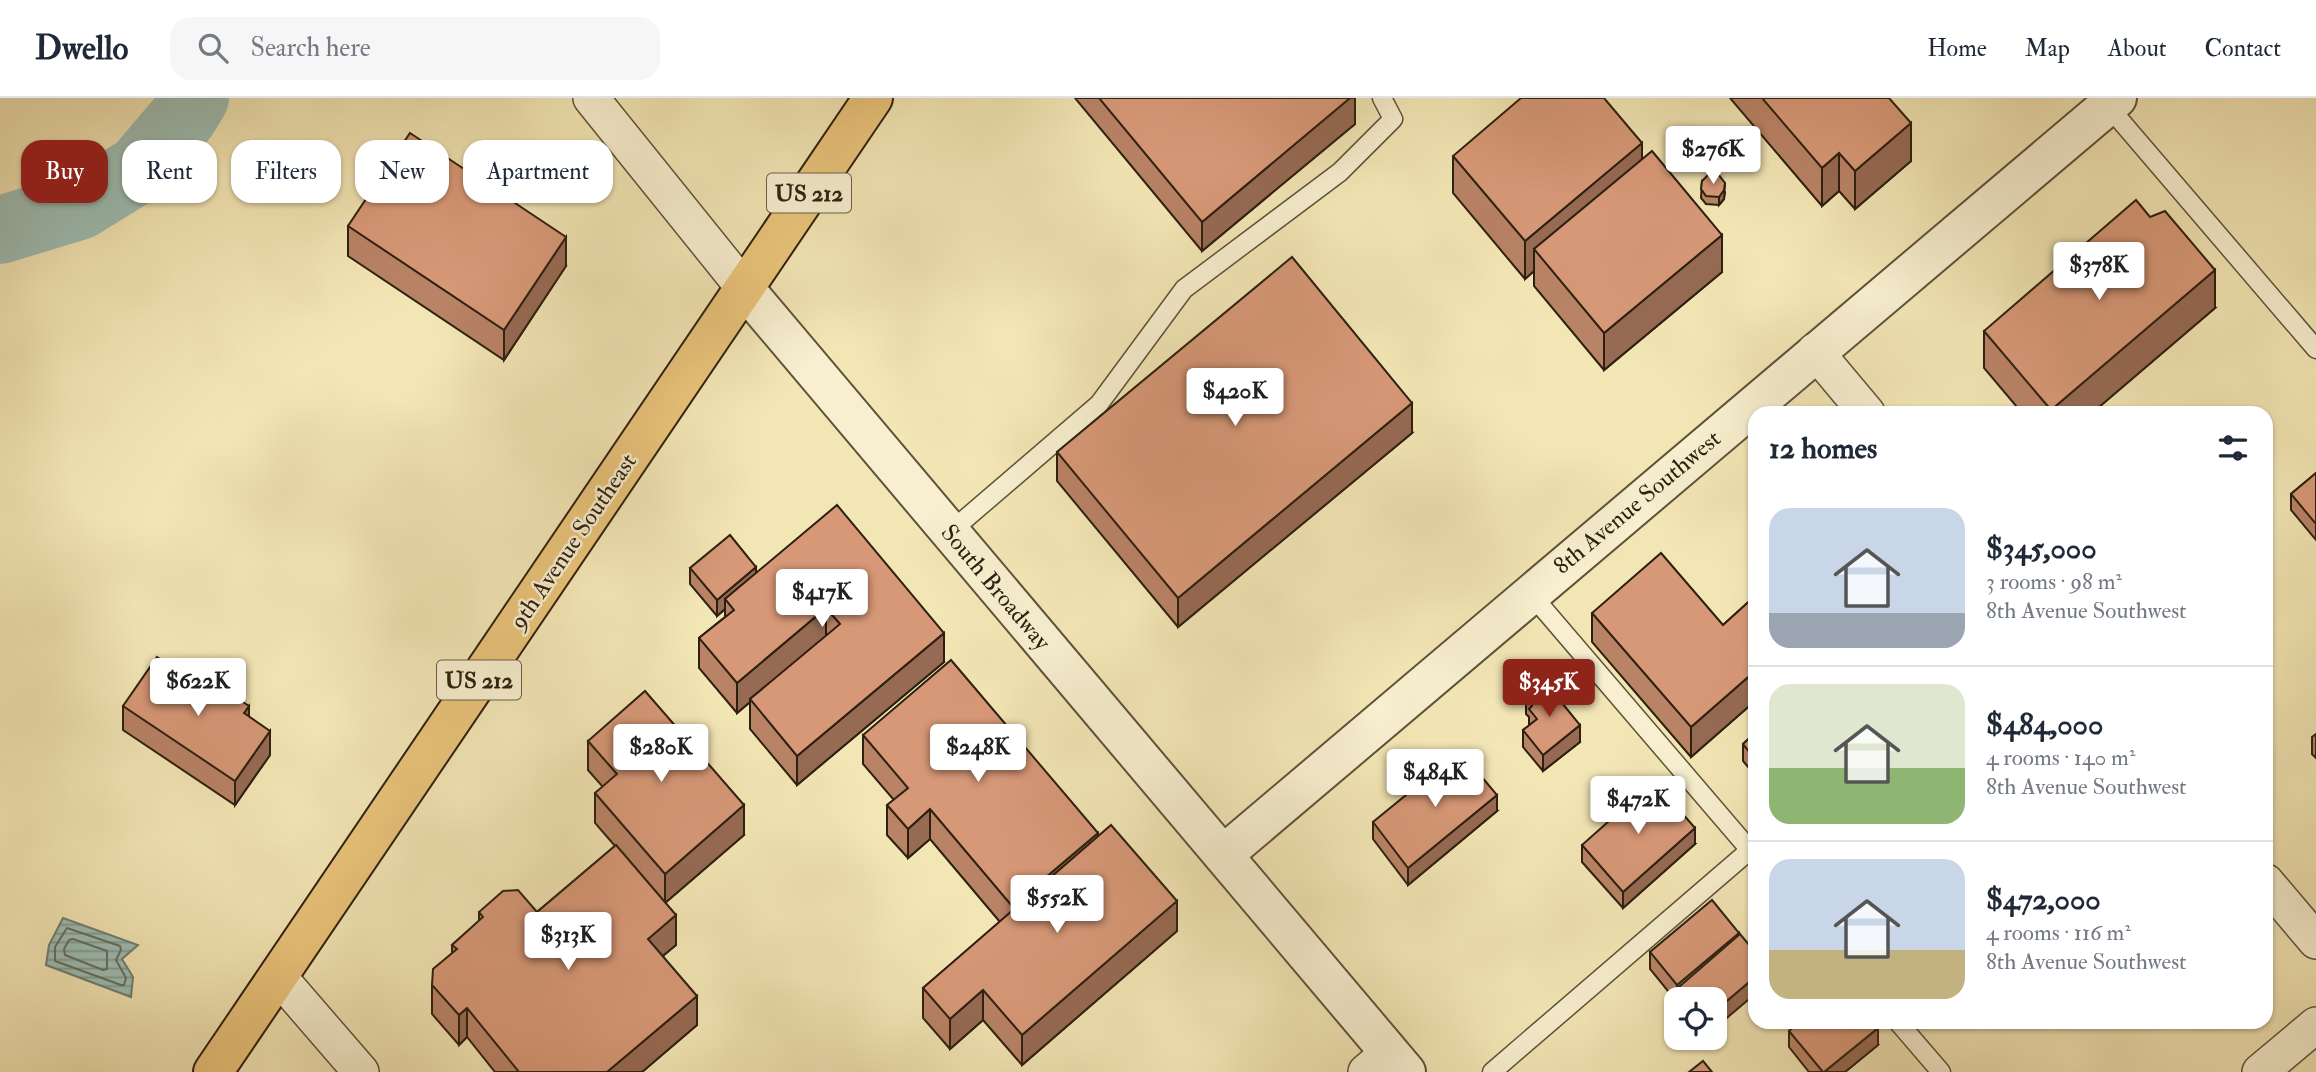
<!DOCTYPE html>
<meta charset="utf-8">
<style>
:root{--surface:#fff;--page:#f6f6f7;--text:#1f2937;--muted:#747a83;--line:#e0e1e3;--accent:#8f2418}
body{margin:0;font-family:"IM FELL Double Pica",serif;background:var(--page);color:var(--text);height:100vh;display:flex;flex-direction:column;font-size:26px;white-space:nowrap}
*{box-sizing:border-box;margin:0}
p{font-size:23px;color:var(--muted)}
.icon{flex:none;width:38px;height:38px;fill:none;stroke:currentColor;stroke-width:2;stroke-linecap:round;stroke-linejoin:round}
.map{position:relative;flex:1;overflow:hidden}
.drawer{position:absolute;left:1748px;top:308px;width:525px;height:623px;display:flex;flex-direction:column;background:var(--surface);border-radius:21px;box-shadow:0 2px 5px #0004}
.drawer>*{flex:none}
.banner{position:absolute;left:21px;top:42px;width:665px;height:63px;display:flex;gap:14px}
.controls{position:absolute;left:1664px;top:889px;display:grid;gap:14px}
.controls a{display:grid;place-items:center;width:63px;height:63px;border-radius:14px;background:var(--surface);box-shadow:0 2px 5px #0004;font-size:35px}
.price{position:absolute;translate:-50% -60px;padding:0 16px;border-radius:7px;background:#fff;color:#222;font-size:23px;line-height:46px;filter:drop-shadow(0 2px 4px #0008)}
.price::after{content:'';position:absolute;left:50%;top:42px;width:21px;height:16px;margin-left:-10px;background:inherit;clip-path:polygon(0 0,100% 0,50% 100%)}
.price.selected{background:var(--accent);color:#fff}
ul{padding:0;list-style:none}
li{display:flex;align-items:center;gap:21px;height:175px;padding:0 21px}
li+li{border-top:2px solid var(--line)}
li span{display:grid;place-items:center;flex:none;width:196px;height:140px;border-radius:21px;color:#555}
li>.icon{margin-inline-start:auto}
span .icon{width:84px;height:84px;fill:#fffc;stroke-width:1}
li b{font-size:30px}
h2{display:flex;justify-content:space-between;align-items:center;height:84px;padding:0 21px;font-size:30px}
.pill{padding:0 24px;border-radius:21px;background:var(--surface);box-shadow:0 2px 5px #0004;font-size:24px;line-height:63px}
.pill.selected{background:var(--accent);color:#fff}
header{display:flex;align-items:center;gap:42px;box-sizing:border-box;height:98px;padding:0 35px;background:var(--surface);border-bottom:2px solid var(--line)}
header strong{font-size:33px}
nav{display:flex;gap:38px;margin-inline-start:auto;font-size:24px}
.search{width:490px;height:63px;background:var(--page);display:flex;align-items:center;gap:18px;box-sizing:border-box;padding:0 24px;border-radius:21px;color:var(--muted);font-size:26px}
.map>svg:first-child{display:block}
.water{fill:url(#water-rules);stroke:#707f72;stroke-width:2}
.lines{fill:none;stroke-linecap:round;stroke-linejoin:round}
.shore{stroke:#656f62;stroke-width:2}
.river{stroke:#9dbeb4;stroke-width:68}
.service-casing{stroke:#5e5239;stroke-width:21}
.minor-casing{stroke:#5e5239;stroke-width:38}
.tertiary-casing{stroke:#5e5239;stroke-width:42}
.primary-casing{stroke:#2d2010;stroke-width:42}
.service{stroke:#f7efcf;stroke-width:18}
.minor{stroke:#f7efcf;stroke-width:35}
.tertiary{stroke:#f7efcf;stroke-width:38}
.primary{stroke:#eac37a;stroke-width:38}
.wall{fill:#b98366;stroke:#2d2010;stroke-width:2}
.shaded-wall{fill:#966a53;stroke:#2d2010;stroke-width:2}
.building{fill:#d79877;stroke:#2d2010;stroke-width:2}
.labels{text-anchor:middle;stroke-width:5;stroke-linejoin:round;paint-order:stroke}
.shield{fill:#f7efcf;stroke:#6a5e49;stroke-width:2}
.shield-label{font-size:23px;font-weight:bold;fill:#2d2010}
.street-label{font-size:24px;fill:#2d2010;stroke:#f7efcf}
</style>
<header>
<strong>Dwello</strong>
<div class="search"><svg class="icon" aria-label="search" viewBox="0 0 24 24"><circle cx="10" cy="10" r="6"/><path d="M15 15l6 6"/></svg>Search here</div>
<nav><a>Home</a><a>Map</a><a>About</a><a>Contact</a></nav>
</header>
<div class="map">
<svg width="2316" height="974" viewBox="0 0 2316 974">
<defs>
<pattern id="water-rules" width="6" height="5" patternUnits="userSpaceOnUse" patternTransform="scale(1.75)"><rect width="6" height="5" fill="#9dbeb4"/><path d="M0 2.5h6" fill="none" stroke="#809a91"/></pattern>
</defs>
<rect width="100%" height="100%" fill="#f3e6b5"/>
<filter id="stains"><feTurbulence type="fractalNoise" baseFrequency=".00286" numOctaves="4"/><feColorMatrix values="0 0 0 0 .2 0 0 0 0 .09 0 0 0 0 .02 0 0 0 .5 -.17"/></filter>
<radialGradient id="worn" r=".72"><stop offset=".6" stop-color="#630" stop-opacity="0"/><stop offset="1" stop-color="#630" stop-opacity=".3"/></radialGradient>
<path class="water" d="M63,820L138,847L122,861L133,879L131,899L46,867L49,847Z"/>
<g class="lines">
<g class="shore">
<path d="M67,830L120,848L121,852L116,862L126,880L124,887H121L55,863V849Z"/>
<path d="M73,841L107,853V871L103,872L65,857L64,851L69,842Z"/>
</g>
<path class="river" d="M0,132L79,108L139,71L184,18L195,0"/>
<g class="service-casing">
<g id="service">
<path d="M2108,8L2316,251"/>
<path d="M950,434L1099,306L1184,191L1340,74L1393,21L1382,0"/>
<path d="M1530,495L1755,758"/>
<path d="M1898,924L1941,974"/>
<path d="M1492,974L1750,752"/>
</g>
</g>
<g class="minor-casing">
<g id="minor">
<path d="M591,0L744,190"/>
<path d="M1815,253L1867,315"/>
<path d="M2266,784L2316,843"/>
<path d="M278,878L361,974"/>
<path d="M1366,974L1389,955"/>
<path d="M2260,974L2316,927"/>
</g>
</g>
<g class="tertiary-casing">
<g id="tertiary">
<path d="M744,190L1406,974"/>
<path d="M1223,757L2117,0"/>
</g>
</g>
<g class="primary-casing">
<path id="primary" d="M213,974L873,0"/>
</g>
<use href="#service" class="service"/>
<use href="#minor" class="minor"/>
<use href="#tertiary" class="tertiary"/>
<use href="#primary" class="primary"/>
</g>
<g class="wall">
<path d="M1075,0H1355V26L1202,153Z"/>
<path d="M1730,0H1889L1911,63L1855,111L1839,93L1822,108Z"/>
<path d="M1453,58L1642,61L1722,174L1604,272L1534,188V173L1525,181L1453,95Z"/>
<path d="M1702,83L1725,94L1724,101L1719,107L1706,106L1701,100Z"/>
<path d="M348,128L566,168L504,262L348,158Z"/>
<path d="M2215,210L2092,315H2022L1984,270V233Z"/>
<path d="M1412,335L1178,529L1057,383V354Z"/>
<path d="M2316,375V442L2291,412V396Z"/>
<path d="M690,470L756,475L944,564L797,687L750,631V604L737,615L699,570V540L725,519V511L717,518L690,486Z"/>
<path d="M1755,498V603L1691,659L1592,544V515L1723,527Z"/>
<path d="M215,598L249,619L270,657L235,707L123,632V608Z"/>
<path d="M1526,600L1580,644L1543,673L1523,649V632L1529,628V619L1526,616Z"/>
<path d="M1755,635V677L1743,663V646Z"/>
<path d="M2316,636V660L2312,656V639Z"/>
<path d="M863,637L1098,739L1177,833L1022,967L983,922L950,951L923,920V890L1000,824L930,741L908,760L887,737V707L894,702L863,666Z"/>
<path d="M588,643L744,737L665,805L676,847L663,858L697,927L642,974H495L467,939L459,947L432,916V887L452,855V847L479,823V814H537L615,748L595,725V695L603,689L588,672Z"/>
<path d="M1497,713L1408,787L1373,741V724Z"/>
<path d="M1695,746L1623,810L1582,764V747Z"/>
<path d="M1650,854L1715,901H1676V903L1650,871Z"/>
<path d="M1789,933L1878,947L1845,974H1809L1789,949Z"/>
</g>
<g class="shaded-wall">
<path d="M1350,0H1355V26L1202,153V124Z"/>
<path d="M1911,25V63L1855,111V73Z"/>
<path d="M1642,45V83L1534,151V173L1525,181V143Z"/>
<path d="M1839,55V93L1822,108V70Z"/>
<path d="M1725,85L1724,101L1719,107V99Z"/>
<path d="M1722,137V174L1604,272V235Z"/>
<path d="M566,139V168L504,262V232Z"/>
<path d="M2215,172V210L2092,315H2051V312Z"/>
<path d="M1412,305V335L1178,529V500Z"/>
<path d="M756,469V486L725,501V511L717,518V502Z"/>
<path d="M826,510V540L750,601V604L737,615V585Z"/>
<path d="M944,535V564L797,687V658Z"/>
<path d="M1755,573V603L1691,659V629Z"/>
<path d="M249,608V631L244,615Z"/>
<path d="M1580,627V644L1543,673V657Z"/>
<path d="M270,633V657L235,707V683Z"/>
<path d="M1497,697V713L1408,787V770Z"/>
<path d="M744,707V737L665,805V776Z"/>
<path d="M930,711V741L908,760V731Z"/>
<path d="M1695,730V746L1623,810V794Z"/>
<path d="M1098,735V765L1012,838V808Z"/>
<path d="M1177,803V833L1022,967V937Z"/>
<path d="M676,817V847L648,870V841Z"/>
<path d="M1739,835V851L1679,889V901H1677V887Z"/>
<path d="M1755,879V896L1715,930V913Z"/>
<path d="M983,892V922L950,951V921Z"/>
<path d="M697,898V927L642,974H607Z"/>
<path d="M467,910V939L459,947V917Z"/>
<path d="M1878,930V947L1845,974H1824Z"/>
</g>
<g class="building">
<path d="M1099,0H1350L1202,124Z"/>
<path d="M1521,0H1604L1642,45L1525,143L1453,58Z"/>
<path d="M1762,0H1889L1911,25L1855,73L1839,55L1822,70Z"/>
<path d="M410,35L566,139L504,232L348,128Z"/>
<path d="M1652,53L1722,137L1604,235L1534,151Z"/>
<path d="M1710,75L1718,76L1725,85L1724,92L1719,99L1706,98L1701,91L1702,83Z"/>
<path d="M2136,102L2150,119L2165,113L2215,172L2051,312L1984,233Z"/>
<path d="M1292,159L1412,305L1178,500L1057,354Z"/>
<path d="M2316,375V426L2291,396Z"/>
<path d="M837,407L944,535L797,658L750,601L840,526L826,510L737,585L699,540L734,512L725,501Z"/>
<path d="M730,437L756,469L717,502L690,470Z"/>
<path d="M1661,455L1723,527L1755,498V573L1691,629L1592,515Z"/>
<path d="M157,559L215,598L221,590L249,608L244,615L270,633L235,683L123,608Z"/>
<path d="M951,562L1098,735L1012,808L930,711L908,731L887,707L908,690L863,637Z"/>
<path d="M1545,584L1580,627L1543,657L1523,632L1537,621L1529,611L1532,608L1526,600Z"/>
<path d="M645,593L744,707L665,776L595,695L617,676L588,643Z"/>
<path d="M1755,635V661L1743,646Z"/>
<path d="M1460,653L1497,697L1408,770L1373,724Z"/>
<path d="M1654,683L1695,730L1623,794L1582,747Z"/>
<path d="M1111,727L1177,803L1022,937L983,892L950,921L923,890Z"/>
<path d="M616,747L676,817L648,841L697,898L607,974H519L467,910L459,917L432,887L433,871L457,851L452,847L483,819L479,814L503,793L518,792L537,814Z"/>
<path d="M1712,802L1739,835L1677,887L1650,854Z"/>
<path d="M1740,836L1755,854V879L1715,913V901H1689L1679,889Z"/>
<path d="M1799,924H1873L1878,930L1824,974H1823L1789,933Z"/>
<path d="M1703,963L1712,974H1689Z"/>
</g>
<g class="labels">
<g class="shield">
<rect x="767" y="75.5" width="84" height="39" rx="5"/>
<rect x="437" y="562.5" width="84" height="39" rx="5"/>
</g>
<g class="shield-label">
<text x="809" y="103">US 212</text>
<text x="479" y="590">US 212</text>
</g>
<g class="street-label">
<text transform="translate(1637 404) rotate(-40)" y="8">8th Avenue Southwest</text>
<text transform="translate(573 443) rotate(-56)" y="8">9th Avenue Southeast</text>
<text transform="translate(996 489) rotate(50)" y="8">South Broadway</text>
</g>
</g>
<rect width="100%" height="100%" filter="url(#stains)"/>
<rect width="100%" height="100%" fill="url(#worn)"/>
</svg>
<div class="controls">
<a><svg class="icon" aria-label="locate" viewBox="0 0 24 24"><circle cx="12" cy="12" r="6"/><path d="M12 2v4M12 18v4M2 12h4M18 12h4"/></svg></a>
</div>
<b class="price" style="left:1713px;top:88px">$276K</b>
<b class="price" style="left:2099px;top:204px">$378K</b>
<b class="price" style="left:1235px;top:330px">$420K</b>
<b class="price" style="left:822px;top:531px">$417K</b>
<b class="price" style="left:198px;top:620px">$622K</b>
<b class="price selected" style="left:1549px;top:621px">$345K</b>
<b class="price" style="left:661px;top:686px">$280K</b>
<b class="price" style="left:978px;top:686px">$248K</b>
<b class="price" style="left:1435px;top:711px">$484K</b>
<b class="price" style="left:1638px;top:738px">$472K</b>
<b class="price" style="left:1057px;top:837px">$552K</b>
<b class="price" style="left:568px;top:874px">$313K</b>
<div class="banner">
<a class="pill selected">Buy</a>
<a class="pill">Rent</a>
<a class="pill">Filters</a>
<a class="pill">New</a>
<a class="pill">Apartment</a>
</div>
<section class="drawer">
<h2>12 homes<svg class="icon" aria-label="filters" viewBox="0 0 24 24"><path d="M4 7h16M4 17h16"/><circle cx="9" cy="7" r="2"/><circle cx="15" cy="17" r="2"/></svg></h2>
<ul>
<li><span style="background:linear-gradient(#c9d6e8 75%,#9aa5b1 0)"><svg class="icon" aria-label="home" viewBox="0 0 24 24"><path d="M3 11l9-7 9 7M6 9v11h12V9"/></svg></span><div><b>$345,000</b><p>3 rooms · 98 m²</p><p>8th Avenue Southwest</p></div></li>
<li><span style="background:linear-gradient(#dfe7d0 60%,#8fb573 0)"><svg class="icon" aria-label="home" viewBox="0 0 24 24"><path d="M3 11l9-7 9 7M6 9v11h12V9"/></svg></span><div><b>$484,000</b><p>4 rooms · 140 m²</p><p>8th Avenue Southwest</p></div></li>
<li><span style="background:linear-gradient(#c9d6e8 65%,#c2b280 0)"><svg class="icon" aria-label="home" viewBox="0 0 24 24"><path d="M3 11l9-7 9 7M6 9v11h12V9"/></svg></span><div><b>$472,000</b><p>4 rooms · 116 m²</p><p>8th Avenue Southwest</p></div></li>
</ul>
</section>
</div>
